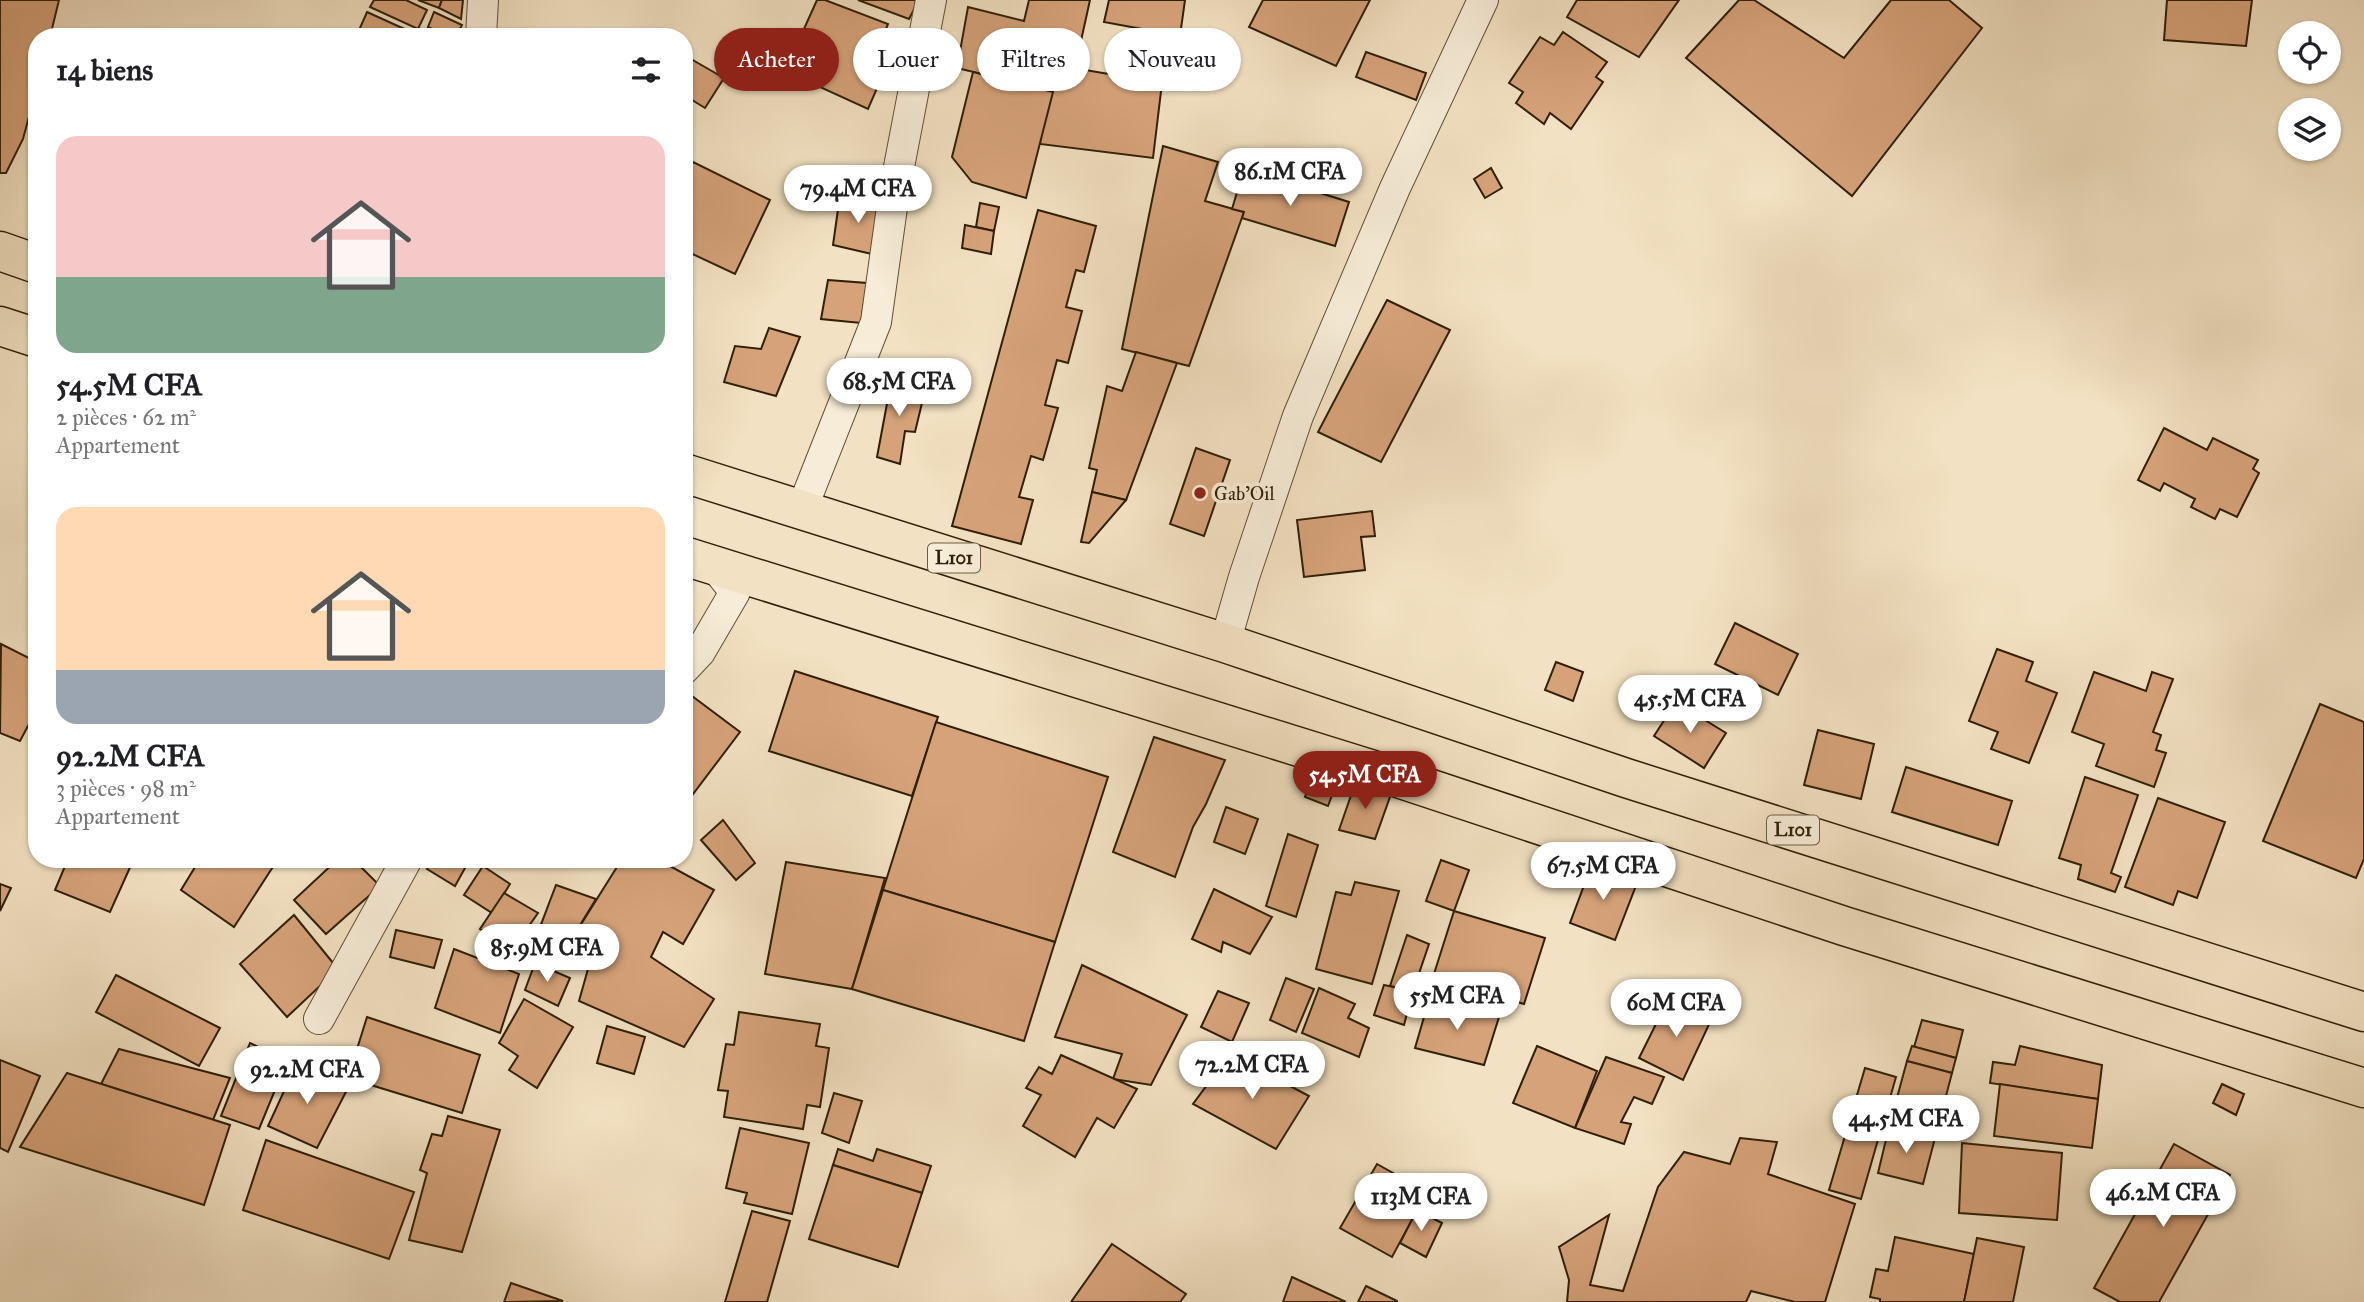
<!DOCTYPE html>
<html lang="fr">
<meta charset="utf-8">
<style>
:root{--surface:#fff;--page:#f2f2f2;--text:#202124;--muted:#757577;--accent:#8f2418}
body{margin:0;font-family:"IM FELL Great Primer",serif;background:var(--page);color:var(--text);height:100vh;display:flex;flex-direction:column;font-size:26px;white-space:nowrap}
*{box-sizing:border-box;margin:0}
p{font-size:23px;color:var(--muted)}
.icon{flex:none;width:38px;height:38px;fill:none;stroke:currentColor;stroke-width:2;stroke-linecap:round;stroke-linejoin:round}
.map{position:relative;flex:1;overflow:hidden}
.panel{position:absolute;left:28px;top:28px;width:665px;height:840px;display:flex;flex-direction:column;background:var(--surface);border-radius:28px;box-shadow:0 2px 5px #0004}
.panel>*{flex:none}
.banner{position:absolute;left:714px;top:28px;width:665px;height:63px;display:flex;gap:14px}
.tools{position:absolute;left:2278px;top:21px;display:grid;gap:14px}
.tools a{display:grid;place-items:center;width:63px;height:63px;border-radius:50%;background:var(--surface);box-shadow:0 2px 5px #0004;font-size:35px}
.price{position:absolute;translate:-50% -60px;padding:0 16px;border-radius:24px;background:#fff;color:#222;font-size:23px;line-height:46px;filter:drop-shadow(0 2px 4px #0008)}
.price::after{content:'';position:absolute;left:50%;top:42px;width:21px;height:16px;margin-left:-10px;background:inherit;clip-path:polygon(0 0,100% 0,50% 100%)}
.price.selected{background:var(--accent);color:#fff}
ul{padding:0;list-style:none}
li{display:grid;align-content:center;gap:14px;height:371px;padding:0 28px}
li span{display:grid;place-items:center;height:217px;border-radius:21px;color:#555}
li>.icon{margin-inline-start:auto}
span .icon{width:126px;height:126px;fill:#fffc;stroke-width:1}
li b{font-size:30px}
h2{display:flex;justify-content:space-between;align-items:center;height:84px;padding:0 28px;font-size:30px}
.pill{padding:0 24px;border-radius:32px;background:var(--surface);box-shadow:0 2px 5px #0004;font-size:24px;line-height:63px}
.pill.selected{background:var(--accent);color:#fff}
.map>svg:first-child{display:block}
.building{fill:#d6a27a;stroke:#2f1f06;stroke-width:2}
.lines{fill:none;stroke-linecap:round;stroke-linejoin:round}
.minor-casing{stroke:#605035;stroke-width:32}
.primary-casing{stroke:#2f1f06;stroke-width:41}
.minor{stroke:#f7ecd7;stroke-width:30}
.primary{stroke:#f2e1c2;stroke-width:38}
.poi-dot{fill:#8f2418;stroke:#f7ecd7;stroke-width:2.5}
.labels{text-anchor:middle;stroke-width:7;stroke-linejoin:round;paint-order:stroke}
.shield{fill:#f7ecd7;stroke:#6b5c45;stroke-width:2}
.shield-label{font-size:18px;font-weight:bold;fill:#2f1f06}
.poi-label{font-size:19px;fill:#2f1f06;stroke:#f7ecd7;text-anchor:start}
</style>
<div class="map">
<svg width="2364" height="1302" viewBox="0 0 2364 1302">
<rect width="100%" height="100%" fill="#f2e1c2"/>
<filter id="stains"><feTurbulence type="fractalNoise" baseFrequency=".00286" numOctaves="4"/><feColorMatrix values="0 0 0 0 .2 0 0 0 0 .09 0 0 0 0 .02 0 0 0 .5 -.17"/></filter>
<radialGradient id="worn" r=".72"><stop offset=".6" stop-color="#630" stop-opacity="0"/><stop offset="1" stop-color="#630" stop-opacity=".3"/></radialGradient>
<g class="building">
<path d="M0,0H59L50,37H37V87L23,139L6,173H0Z"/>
<path d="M374,0H406L427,10L418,29L370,7Z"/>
<path d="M418,0H442L439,8Z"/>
<path d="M442,0H463L461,19L439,8Z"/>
<path d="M817,0H825L888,24L877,51L891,56L868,109L785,71Z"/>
<path d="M858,0H919L909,19Z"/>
<path d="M1029,0H1090L1069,95L957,68L968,7L1024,21Z"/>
<path d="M1109,0H1185L1180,36L1104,22Z"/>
<path d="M1263,0H1370L1336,66L1249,27Z"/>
<path d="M1577,0H1679L1639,57L1567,17Z"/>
<path d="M1739,0H1754L1844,58L1891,0H1949L1982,28L1852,196L1686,58Z"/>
<path d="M2167,0H2252L2246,46L2164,40Z"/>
<path d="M367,12L422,37H356Z"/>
<path d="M434,12L462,25L456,37H448L428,27Z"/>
<path d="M1563,32L1607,62L1596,77L1603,82L1571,129L1550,113L1544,124L1516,103L1523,92L1509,83L1540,37L1554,45Z"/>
<path d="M1366,52L1426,73L1416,100L1356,77Z"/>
<path d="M684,55L724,78L705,108L684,95Z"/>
<path d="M1050,64L1162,83L1153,158L1040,144Z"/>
<path d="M973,72L1053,92L1026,198L972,182L952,157Z"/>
<path d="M1163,146L1218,162L1205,201L1244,212L1189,366L1122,349Z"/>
<path d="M693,162L770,200L735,274L684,250V183Z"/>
<path d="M1491,168L1502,188L1485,198L1474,179Z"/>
<path d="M1244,169L1349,202L1335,246L1242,218L1244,212L1232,209Z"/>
<path d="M840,195L883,204L876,255L833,245Z"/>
<path d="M980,203L999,207L994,231L976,227Z"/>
<path d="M1038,210L1096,226L1084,272L1076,270L1066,307L1082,311L1068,363L1057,360L1045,405L1058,408L1043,460L1031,456L1019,497L1033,500L1021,544L952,526Z"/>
<path d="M965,225L994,231L991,254L962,248Z"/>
<path d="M828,280L867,283L861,323L821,319Z"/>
<path d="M1387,300L1450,330L1381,462L1318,432Z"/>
<path d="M769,328L800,337L776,396L724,382L735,346L761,349Z"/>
<path d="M1136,352L1177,363L1126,500L1092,492L1097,470L1089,468L1107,386L1122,391Z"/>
<path d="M892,377L920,382L913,400L922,403L915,432L905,431L900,464L877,457Z"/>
<path d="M2164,428L2207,450L2213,438L2258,460L2253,469L2259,473L2237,517L2220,509L2215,519L2191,507L2195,499L2164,483L2160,491L2138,480Z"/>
<path d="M1196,448L1230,460L1204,536L1170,524Z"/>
<path d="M1092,492L1126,500L1089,543L1081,542Z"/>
<path d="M1372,511L1375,536L1361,537L1365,570L1304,577L1297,520Z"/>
<path d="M1735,623L1798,654L1778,695L1715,664Z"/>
<path d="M1,644L37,662V709L20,741L0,733Z"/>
<path d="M1997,649L2033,662L2026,681L2057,693L2029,763L1991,749L1998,732L1969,721Z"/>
<path d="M1556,662L1583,672L1573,701L1545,690Z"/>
<path d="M795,671L938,717L912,796L769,751Z"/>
<path d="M2094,672L2146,691L2152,672L2173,679L2153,732L2161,735L2156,750L2166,753L2154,787L2096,766L2104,744L2072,732Z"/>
<path d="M684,690L740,732L684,806Z"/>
<path d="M1676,702L1726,733L1704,768L1654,736Z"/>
<path d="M2320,704L2364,722V859L2356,878L2263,841Z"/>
<path d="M936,722L1108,777L1055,942L883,890Z"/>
<path d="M1818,730L1874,744L1861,799L1804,785Z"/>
<path d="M1154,737L1225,760L1206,804L1193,827L1175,877L1113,852Z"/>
<path d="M1906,767L2012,801L1998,845L1892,812Z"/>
<path d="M1313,773L1338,779L1328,806L1305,797Z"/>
<path d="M2085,777L2138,795L2111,873L2121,877L2115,892L2078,879L2081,865L2059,858Z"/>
<path d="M1356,781L1391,794L1375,839L1339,830Z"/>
<path d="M2158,798L2225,822L2197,898L2178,891L2173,905L2125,887Z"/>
<path d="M1226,807L1258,819L1245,854L1214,842Z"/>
<path d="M723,820L755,863L736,880L701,840Z"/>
<path d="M1288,834L1318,845L1296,917L1266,906Z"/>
<path d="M68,859H122L132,863L110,912L55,890Z"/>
<path d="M200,859H278L234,927L181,890Z"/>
<path d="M338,859H353L380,886L326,934L294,900Z"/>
<path d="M434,859H470L455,886L427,869Z"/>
<path d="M622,859H657L714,890L683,944L663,932L651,957L714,999L684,1047L579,1001L588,969L563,953Z"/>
<path d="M1441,860L1469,870L1454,911L1426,901Z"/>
<path d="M786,862L885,878L852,989L765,974Z"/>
<path d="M1592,864L1637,883L1615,940L1570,923Z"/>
<path d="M483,866L510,884L492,913L464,895Z"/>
<path d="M1355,882L1399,891L1372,984L1316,969L1336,892L1351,895Z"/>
<path d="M0,884L11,888L0,911Z"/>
<path d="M556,885L596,899L563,953L534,943Z"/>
<path d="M1214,889L1272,917L1250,954L1223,942L1221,952L1192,939Z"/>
<path d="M883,890L1055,942L1024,1041L852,989Z"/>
<path d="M504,893L538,913L512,950L480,929Z"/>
<path d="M1454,911L1545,938L1524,1004L1433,977Z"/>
<path d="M294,915L338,969L287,1017L240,964Z"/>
<path d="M396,930L442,940L434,968L390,957Z"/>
<path d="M1407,935L1429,944L1413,991L1390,986Z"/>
<path d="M454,949L519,974L500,1033L435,1008Z"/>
<path d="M535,963L570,978L558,1006L525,990Z"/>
<path d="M1082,965L1187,1015L1151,1085L1113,1079L1122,1054L1055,1037Z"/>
<path d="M116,975L220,1028L199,1066L96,1012Z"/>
<path d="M1286,978L1314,989L1296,1032L1270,1020Z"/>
<path d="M1384,985L1413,991L1404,1025L1374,1015Z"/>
<path d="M1319,988L1355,1004L1348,1018L1369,1028L1359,1057L1302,1033Z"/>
<path d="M1218,991L1249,1003L1232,1042L1201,1027Z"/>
<path d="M524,999L573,1027L537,1088L509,1070L518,1056L499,1043Z"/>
<path d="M1429,1000L1499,1017L1484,1065L1415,1048Z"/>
<path d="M1668,1000L1712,1018L1683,1080L1639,1058Z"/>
<path d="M739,1012L820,1024L816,1046L829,1048L820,1107L807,1105L803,1129L724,1117L728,1091L718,1090L726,1044L734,1045Z"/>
<path d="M367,1017L480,1055L462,1113L348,1078Z"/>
<path d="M1922,1020L1963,1030L1956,1058L1914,1047Z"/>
<path d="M607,1026L645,1037L634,1074L597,1063Z"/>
<path d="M250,1043L287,1061L259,1129L221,1116Z"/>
<path d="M1537,1046L1597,1071L1575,1128L1513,1103Z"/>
<path d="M1912,1046L1956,1058L1952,1073L1907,1061Z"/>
<path d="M2020,1046L2102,1065L2098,1099L1990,1083L1993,1062L2015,1065Z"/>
<path d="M119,1049L230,1078L213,1120L101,1084Z"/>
<path d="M1230,1054L1309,1096L1276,1149L1193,1104Z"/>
<path d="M1061,1055L1137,1089L1114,1128L1097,1118L1075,1157L1023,1126L1041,1095L1026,1088L1039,1067L1052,1074Z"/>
<path d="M1606,1057L1664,1077L1652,1104L1634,1097L1621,1122L1631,1124L1624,1144L1575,1128Z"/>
<path d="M0,1060L40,1076L8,1152L0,1148Z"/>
<path d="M1907,1061L1952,1073L1935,1138L1889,1127Z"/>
<path d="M296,1065L348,1088L317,1148L268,1126Z"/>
<path d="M1865,1068L1896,1077L1861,1199L1829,1190Z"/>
<path d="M67,1073L230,1125L204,1205L20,1147Z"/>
<path d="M2000,1084L2098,1099L2092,1148L1994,1136Z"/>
<path d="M2222,1084L2244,1094L2236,1115L2213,1103Z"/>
<path d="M834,1093L862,1101L849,1143L822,1133Z"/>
<path d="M448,1116L500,1130L462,1252L409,1240L427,1173L420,1170L432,1134L442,1136Z"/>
<path d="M1889,1127L1935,1138L1923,1184L1878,1173Z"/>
<path d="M740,1128L809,1143L792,1214L744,1203L747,1193L726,1188Z"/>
<path d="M1740,1138L1777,1142L1768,1174L1855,1204L1825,1302H1795L1751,1291L1746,1302H1567L1569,1280L1559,1247L1609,1215L1590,1285L1623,1291L1658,1187L1684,1152L1730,1164Z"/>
<path d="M266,1140L414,1192L389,1259L243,1210Z"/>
<path d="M1962,1143L2062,1153L2057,1220L1959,1213Z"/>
<path d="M2174,1144L2230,1175L2159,1302H2120L2094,1288Z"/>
<path d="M838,1149L873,1161L877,1149L931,1166L922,1193L833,1165Z"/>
<path d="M1377,1164L1427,1192L1392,1257L1340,1228Z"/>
<path d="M833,1165L922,1193L898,1267L809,1239Z"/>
<path d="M1417,1210L1442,1223L1426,1257L1400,1243Z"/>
<path d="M752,1211L790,1221L767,1302H725Z"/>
<path d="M1895,1237L1974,1254L1964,1302H1880V1299L1870,1297L1876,1269L1888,1271Z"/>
<path d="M1977,1238L2024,1247L2013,1302H1964Z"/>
<path d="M1112,1244L1186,1294L1180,1302H1071Z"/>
<path d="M1292,1277L1346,1302H1283Z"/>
<path d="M511,1283L563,1301L504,1302Z"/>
<path d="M1366,1286L1397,1301V1302H1358Z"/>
</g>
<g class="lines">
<g class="minor-casing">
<g id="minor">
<path d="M481,37L483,0"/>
<path d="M802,509L876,322L894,193L931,0"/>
<path d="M1225,643L1244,577L1298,416L1395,188L1483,0"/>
<path d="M684,669L700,652L735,592L715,567"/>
<path d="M319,1019L407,859"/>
</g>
</g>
<g class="primary-casing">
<g id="primary">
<path d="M0,251L37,264"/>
<path d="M0,326L37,338"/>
<path d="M684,473L1225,643L1626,778L2364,1012"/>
<path d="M684,556L1386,774L1844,926L2364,1088"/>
</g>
</g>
<use href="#minor" class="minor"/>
<use href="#primary" class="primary"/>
</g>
<circle class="poi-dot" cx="1200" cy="493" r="7"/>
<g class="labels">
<g class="shield">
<rect x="928" y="543.5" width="52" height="29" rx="5"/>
<rect x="1767" y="815.5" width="52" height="29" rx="5"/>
</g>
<g class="shield-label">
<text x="954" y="564">L101</text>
<text x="1793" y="836">L101</text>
</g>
<g class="poi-label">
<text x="1214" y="500">Gab'Oil</text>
</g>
</g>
<rect width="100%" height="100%" filter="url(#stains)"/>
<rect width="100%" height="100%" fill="url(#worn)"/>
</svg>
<div class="tools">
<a><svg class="icon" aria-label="locate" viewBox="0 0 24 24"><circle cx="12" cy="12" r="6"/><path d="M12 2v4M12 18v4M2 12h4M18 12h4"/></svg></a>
<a><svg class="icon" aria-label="layers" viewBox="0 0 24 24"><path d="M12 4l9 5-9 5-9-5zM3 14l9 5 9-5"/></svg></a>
</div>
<b class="price" style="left:1290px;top:208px">86.1M CFA</b>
<b class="price" style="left:858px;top:225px">79.4M CFA</b>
<b class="price" style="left:899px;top:418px">68.5M CFA</b>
<b class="price" style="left:1690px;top:735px">45.5M CFA</b>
<b class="price selected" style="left:1365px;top:811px">54.5M CFA</b>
<b class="price" style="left:1603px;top:902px">67.5M CFA</b>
<b class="price" style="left:547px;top:984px">85.9M CFA</b>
<b class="price" style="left:1457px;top:1032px">55M CFA</b>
<b class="price" style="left:1676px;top:1039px">60M CFA</b>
<b class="price" style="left:1252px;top:1101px">72.2M CFA</b>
<b class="price" style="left:307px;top:1106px">92.2M CFA</b>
<b class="price" style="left:1906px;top:1155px">44.5M CFA</b>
<b class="price" style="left:2163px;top:1229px">46.2M CFA</b>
<b class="price" style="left:1421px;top:1233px">113M CFA</b>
<div class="banner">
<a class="pill selected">Acheter</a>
<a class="pill">Louer</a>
<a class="pill">Filtres</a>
<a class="pill">Nouveau</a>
</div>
<section class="panel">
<h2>14 biens<svg class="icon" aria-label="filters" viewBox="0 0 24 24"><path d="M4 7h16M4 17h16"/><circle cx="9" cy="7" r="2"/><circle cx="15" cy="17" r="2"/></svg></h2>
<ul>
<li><span style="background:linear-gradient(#f6c9c9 65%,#7fa58c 0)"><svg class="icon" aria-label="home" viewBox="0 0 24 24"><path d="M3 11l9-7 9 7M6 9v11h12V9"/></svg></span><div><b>54.5M CFA</b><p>2 pièces · 62 m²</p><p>Appartement</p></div></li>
<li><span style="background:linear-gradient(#ffd9b3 75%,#9aa5b1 0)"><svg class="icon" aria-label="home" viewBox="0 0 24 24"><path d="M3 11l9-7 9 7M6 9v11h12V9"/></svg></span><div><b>92.2M CFA</b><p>3 pièces · 98 m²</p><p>Appartement</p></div></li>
</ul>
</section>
</div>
